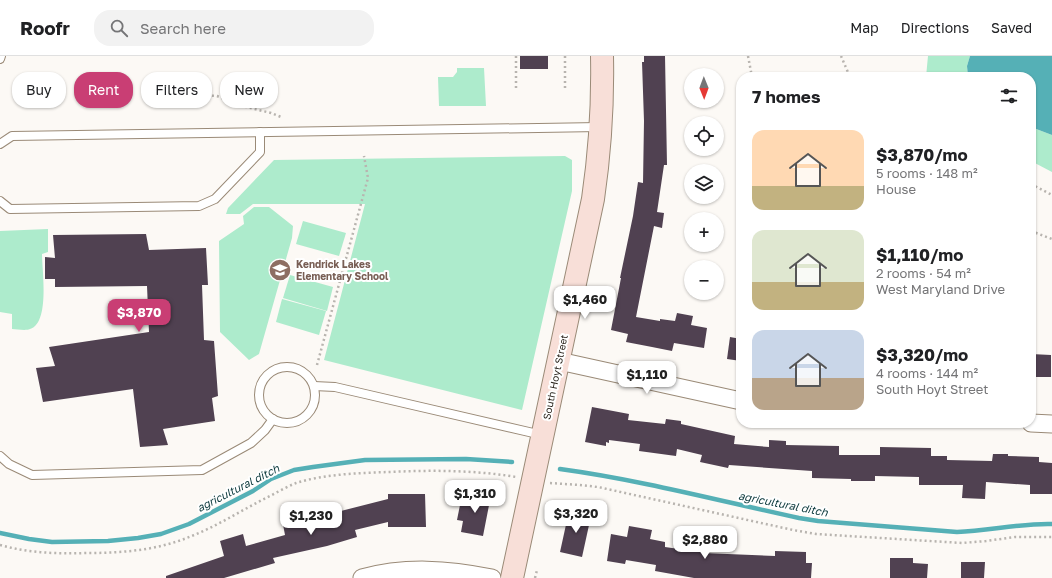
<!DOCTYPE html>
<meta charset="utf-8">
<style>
:root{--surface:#fff;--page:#f2f2f2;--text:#202124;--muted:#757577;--line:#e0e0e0;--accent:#c93e74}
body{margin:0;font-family:"Golos Text",sans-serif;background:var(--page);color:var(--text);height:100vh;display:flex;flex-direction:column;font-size:15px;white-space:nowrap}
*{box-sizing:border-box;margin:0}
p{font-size:13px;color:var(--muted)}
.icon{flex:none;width:22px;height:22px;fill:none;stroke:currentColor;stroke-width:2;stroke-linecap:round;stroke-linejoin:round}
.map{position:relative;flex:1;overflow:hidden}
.side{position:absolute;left:736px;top:16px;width:300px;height:356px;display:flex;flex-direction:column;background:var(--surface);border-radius:16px;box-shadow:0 1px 3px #0004}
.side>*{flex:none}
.hud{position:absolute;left:12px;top:16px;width:380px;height:36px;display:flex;gap:8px}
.needle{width:26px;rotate:179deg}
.tools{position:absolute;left:684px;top:12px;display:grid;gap:8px}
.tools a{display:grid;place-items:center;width:40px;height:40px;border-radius:50%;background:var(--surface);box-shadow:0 1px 3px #0004;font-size:20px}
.price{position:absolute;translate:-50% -34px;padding:0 9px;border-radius:8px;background:#fff;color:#222;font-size:13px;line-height:26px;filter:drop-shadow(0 1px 2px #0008)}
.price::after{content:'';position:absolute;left:50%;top:24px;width:12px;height:9px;margin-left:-6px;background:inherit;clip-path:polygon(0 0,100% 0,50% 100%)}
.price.current{background:var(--accent);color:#fff}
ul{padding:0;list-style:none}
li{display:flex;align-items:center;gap:12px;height:100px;padding:0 16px}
li span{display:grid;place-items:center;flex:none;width:112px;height:80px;border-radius:12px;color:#555}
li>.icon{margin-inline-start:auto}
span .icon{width:48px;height:48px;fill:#fffc;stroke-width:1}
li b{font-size:17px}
h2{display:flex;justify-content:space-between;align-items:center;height:48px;padding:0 16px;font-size:17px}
.tag{padding:0 14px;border-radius:16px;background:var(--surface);box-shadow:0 1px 3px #0004;font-size:14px;line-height:36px}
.tag.current{background:var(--accent);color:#fff}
header{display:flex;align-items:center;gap:24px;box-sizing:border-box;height:56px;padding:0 20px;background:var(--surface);border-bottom:1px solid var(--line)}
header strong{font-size:19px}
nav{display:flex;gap:22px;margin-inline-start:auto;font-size:14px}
.search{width:280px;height:36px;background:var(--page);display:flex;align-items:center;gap:10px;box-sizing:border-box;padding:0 14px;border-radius:16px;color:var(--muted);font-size:15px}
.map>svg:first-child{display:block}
.green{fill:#adebcc}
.water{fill:#55b0b6}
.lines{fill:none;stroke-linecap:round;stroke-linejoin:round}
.stream{stroke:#55b0b6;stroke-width:4.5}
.building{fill:#504151}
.lane-casing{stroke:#9a8a77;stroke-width:10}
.street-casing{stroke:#9a8a77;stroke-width:19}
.secondary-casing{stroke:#9a8a77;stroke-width:24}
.path{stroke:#b8b4af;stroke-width:2.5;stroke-dasharray:2 3;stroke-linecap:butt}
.lane{stroke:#fff;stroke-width:8}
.street{stroke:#fff;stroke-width:17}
.secondary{stroke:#f8dfd8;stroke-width:22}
.labels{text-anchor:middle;stroke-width:4;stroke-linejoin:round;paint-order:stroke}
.education-label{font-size:10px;font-weight:bold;fill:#785e54;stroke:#fff;text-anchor:start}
.street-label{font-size:10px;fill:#251f17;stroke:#fff}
.water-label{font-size:11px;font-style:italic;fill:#0c393c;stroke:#fff}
</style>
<header>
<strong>Roofr</strong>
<div class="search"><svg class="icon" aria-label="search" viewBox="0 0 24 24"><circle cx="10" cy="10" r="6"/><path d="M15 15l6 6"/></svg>Search here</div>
<nav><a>Map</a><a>Directions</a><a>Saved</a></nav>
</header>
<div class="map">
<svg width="1052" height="522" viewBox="0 0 1052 522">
<rect width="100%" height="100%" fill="#fcf9f5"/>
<g class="green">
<path d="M928,0H970L967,10L968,21H926Z"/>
<path d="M457,12H484L486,50H439L438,21H453L457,16Z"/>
<path d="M1031,71L1052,79V116L1031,105Z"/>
<path d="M565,100L572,104V135L522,354L324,304L365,148H253L240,158H226L228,152L274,104Z"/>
<path d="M254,151H269L293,170L292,182L259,298L249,304L220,276L219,185L244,168L243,160Z"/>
<path d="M303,165L346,177L339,200L296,188Z"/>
<path d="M48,173V196L42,198C42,214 50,267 30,273C25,275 17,273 12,273V258L0,256V175Z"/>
<path d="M290,219L333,231L327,255L283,242Z"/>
<path d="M282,243L326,255L319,279L276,266Z"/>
</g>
<path class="water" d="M970,0H1052V79L1031,71V21H968L967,10Z"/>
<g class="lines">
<g class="stream">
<path d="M560,413C641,424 720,445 799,462L818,465L957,476C989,475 1020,467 1052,468"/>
<path d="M0,477L29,483L52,486L108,485L138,482L161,478L189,468L253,435L271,423L294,414L313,411L365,404L466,403L512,406"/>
</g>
</g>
<g class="building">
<rect x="520" y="0" width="28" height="13"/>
<path d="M644,0H665L667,109H664L657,156L664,157L662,172L654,170L636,261L660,265V263L675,265L677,257L693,260L691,269L707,272L704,292L674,287L672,295L652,291L626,286L628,278L611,274L621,222H620L633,160L638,126L643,127L644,65L642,6H644Z"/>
<path d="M146,178L149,194L206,192L208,229H202L204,284L214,285L218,340L212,342L215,365L163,373L168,389L140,391L133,333L43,346L36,312L55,310L49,291L149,276L147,230L55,231V223H45V201L55,202L53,179Z"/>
<path d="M730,281L741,283V305L727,303Z"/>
<path d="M1031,298L1051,299V321H1031Z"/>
<path d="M592,351L629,358L628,364L665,368L666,363L681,365V368L735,380L734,388L769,391V384L786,385V389L839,390V399H880V391L931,392V400H947V404L992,405L993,398H1008V400L1039,401V406L1052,407V438H1030V429L986,426L985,443L962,442L963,429H919V421L875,420V425H851V423L812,422V415L729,409L728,412L700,406L702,399L677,393L676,400L639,395L640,388L609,384V387L606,386V390L585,386Z"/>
<path d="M470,435L491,439L483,480L461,476L463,465L457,464L460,449L467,450Z"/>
<path d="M388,438H425L426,471H388V466L355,474L357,481L327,490L273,502L275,507L224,522H166V520L224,500L220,485L243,478L246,490L285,479L282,463L299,459L301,468L334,460L333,457L388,443Z"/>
<path d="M569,455L591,460L582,501L560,496Z"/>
<path d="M629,470L652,474L650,483L665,486V491L679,493L680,489L704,493L703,497L775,500V495L806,496V507H812L811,522H694L655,515L656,509L626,504L625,508L607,505L611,478L627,481Z"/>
<path d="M890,502H913V507L928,508L927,522H890Z"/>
<path d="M961,506H985L984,522H961Z"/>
</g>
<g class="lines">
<g class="lane-casing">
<g id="lane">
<path d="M0,3L1,0"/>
<path d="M0,88L12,80L599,71"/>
<path d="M0,145L10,153L199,150L215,143L260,96V76"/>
<circle cx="287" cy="339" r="28"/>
<path d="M314,330L335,331L542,379"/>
<path d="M0,400L9,408L32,419L202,414L251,387L265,374L273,363"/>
</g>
</g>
<g class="street-casing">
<g id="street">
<path d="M559,305L741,345"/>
<path d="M1031,367L1052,368"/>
<path d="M362,522C405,510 448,513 492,522"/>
</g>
</g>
<g class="secondary-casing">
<path id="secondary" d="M512,522L593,143C600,95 603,48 602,0"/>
</g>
<g class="path">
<path d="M516,0V32"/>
<path d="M565,0V32"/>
<path d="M748,0L752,21"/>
<path d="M841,0L850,21"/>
<path d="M174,17L180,32L189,38L217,40L238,49L271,57L281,61"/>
<path d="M1031,128L1052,139"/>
<path d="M1031,175L1052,183"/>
<path d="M317,309L368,122L364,100"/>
<path d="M550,427L580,429L598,431L793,474L816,478L962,487L986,485L1015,481H1052"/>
<path d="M0,489C29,497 57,498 87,497C124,497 160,494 194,479C219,469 242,454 266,442C276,437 286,431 296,427C325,418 359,417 389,416C432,414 474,414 516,421"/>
<path d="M535,522L537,514"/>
</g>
<use href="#lane" class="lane"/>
<use href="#street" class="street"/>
<use href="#secondary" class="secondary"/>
</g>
<defs>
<g id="school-disc" transform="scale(1.15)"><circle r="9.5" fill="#8d6e63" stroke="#fff"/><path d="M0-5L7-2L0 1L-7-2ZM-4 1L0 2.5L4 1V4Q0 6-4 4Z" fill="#fff"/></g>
</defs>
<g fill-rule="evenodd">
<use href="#school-disc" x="280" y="214"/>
</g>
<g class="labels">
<g class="education-label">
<text x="296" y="212">Kendrick Lakes<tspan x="296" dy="12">Elementary School</tspan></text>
</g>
<g class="street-label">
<text transform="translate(555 321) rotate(-78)" y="4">South Hoyt Street</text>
</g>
<g class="water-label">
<text transform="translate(238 432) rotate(-27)" y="4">agricultural ditch</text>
<text transform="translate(783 448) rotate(11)" y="4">agricultural ditch</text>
</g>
</g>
</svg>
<div class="tools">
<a><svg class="needle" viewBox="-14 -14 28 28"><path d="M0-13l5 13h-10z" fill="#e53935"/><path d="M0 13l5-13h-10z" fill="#757577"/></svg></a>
<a><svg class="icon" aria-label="locate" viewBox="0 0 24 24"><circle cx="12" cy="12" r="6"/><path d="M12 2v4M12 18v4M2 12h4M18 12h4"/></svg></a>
<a><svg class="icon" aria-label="layers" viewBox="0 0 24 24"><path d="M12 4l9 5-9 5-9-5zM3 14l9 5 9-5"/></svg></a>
<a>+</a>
<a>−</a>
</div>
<b class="price" style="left:585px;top:264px">$1,460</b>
<b class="price current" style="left:139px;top:277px">$3,870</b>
<b class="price" style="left:647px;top:339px">$1,110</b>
<b class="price" style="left:475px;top:458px">$1,310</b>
<b class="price" style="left:576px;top:478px">$3,320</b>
<b class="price" style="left:311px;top:480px">$1,230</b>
<b class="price" style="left:705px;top:504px">$2,880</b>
<div class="hud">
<a class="tag">Buy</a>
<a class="tag current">Rent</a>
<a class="tag">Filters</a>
<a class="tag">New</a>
</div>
<section class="side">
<h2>7 homes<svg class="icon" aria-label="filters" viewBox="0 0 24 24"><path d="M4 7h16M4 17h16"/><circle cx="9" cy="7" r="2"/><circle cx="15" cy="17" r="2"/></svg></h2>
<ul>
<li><span style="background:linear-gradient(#ffd9b3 70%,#c2b280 0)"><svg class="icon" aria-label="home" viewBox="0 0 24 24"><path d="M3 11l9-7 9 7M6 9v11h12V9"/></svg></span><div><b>$3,870/mo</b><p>5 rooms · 148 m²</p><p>House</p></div></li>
<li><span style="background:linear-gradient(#dfe7d0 65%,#c2b280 0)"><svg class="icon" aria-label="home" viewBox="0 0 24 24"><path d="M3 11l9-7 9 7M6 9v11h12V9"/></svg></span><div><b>$1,110/mo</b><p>2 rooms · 54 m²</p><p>West Maryland Drive</p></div></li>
<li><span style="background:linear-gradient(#c9d6e8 60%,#b9a48a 0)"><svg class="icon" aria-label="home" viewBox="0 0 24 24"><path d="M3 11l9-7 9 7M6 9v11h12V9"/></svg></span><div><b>$3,320/mo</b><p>4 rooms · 144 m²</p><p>South Hoyt Street</p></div></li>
</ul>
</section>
</div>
